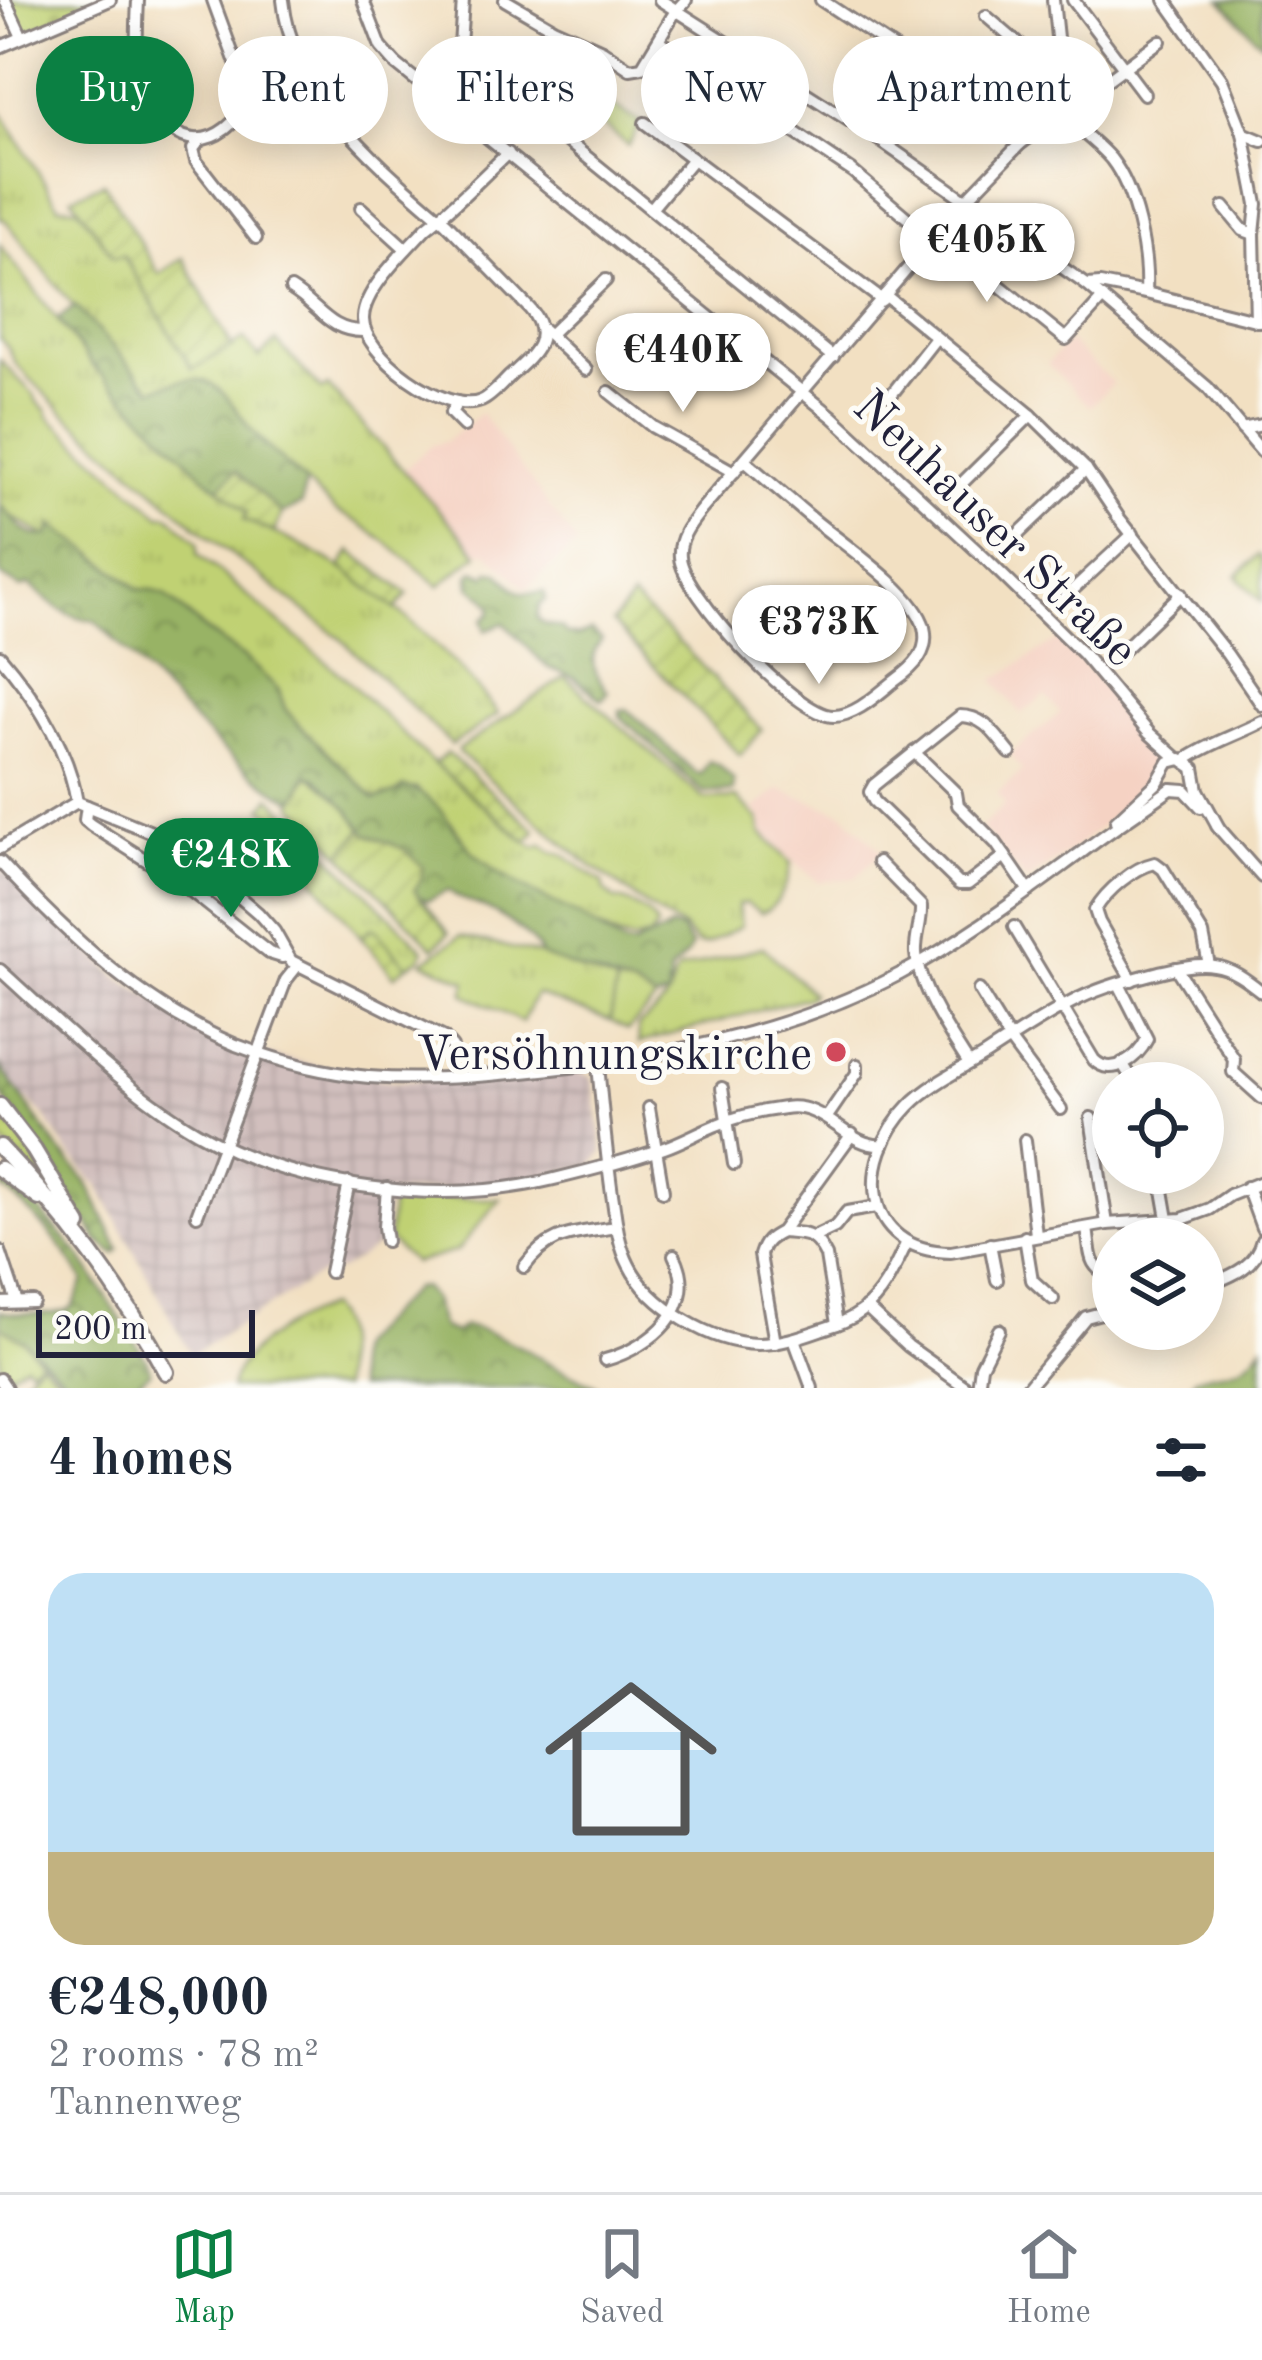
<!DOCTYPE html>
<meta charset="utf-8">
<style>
:root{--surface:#fff;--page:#f6f6f7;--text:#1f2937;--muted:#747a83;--line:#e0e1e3;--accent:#0b8043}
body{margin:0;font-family:"Old Standard TT",serif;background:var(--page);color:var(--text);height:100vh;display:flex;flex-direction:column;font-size:45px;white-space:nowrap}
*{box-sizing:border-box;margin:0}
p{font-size:39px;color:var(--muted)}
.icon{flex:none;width:66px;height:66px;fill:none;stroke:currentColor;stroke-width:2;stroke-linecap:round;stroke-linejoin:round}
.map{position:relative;height:1388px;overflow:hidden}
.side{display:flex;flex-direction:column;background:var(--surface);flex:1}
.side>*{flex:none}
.banner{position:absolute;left:36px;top:36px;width:1191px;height:108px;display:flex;gap:24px}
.tools{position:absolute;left:1092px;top:1062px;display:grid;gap:24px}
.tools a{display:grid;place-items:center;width:132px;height:132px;border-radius:50%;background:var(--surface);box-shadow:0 6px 30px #0003;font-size:60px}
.scale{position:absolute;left:36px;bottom:30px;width:219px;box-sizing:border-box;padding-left:12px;border:6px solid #22223b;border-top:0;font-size:33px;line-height:42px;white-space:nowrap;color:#22223b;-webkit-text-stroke:9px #fdfcf7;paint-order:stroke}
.price{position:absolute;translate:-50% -102px;padding:0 27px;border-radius:42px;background:#fff;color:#222;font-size:39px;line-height:78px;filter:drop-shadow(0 3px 6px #0008)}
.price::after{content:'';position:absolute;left:50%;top:72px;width:36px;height:27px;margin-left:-18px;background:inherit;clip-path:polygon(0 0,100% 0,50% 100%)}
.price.current{background:var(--accent);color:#fff}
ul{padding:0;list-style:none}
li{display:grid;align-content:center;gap:24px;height:636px;padding:0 48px}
li span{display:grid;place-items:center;height:372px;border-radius:36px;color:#555}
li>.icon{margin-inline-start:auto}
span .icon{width:216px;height:216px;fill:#fffc;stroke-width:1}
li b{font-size:51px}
h2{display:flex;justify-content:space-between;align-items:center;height:144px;padding:0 48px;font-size:51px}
.chip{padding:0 42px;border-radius:54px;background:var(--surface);box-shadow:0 6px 30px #0003;font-size:42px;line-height:108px}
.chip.current{background:var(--accent);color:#fff}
.tabs{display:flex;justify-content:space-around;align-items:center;height:168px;border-top:3px solid var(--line);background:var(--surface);font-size:33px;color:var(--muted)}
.tabs a{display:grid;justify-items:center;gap:6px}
.tabs .current{color:var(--accent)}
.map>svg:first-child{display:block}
.built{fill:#f5d2c3}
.industrial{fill:url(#industrial-grid)}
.grass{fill:url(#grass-tufts);stroke:#717a57;stroke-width:3}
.forest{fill:url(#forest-crowns);stroke:#5d6a50;stroke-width:3}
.cemetery{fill:url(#cemetery-stones);stroke:#717a57;stroke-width:3}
.park{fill:#c0d173;stroke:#717a57;stroke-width:3}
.garden{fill:url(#garden-furrows);stroke:#717a57;stroke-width:3}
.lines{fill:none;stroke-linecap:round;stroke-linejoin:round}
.minor-casing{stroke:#8a817e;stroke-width:16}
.major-casing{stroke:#8a817e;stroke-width:20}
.minor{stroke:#fff;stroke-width:10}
.major{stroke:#fff;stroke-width:14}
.poi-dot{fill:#d1495b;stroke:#fdfcf7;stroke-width:4.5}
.labels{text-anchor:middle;stroke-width:10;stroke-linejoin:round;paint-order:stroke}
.street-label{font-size:48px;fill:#22223b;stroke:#fdfcf7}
.poi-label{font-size:48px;fill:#22223b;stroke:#fdfcf7;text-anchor:end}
</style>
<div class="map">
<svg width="1262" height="1388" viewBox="0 0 1262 1388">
<defs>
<pattern id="industrial-grid" width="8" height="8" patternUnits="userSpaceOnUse" patternTransform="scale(3)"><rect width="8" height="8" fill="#d1bfbd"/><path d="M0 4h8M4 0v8" fill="none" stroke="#b3a4a3"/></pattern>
<pattern id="grass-tufts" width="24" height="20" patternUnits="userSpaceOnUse" patternTransform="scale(3)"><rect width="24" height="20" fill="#c0d173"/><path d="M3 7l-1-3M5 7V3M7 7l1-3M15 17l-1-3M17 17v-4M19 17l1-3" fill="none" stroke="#a5b364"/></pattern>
<pattern id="forest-crowns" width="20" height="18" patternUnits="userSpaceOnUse" patternTransform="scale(3)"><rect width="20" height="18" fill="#98b365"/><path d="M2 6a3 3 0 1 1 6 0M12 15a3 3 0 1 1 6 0" fill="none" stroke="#7c9154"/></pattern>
<pattern id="cemetery-stones" width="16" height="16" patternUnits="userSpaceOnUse" patternTransform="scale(3)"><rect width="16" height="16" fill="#c0d173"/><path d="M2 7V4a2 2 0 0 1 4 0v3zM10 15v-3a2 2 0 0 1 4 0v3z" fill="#a5b364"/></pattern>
<pattern id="garden-furrows" width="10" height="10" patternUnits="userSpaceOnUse" patternTransform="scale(3)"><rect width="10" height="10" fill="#c0d173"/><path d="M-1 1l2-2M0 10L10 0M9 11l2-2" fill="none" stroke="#a5b364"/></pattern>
</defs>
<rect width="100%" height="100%" fill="#fdfcf7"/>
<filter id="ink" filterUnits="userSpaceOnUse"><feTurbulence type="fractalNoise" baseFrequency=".00833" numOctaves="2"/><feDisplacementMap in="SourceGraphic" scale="24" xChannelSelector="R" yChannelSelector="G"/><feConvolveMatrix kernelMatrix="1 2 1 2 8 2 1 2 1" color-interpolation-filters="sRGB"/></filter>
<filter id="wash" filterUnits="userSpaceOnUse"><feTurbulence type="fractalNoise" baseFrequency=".004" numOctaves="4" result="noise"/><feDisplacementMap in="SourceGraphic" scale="48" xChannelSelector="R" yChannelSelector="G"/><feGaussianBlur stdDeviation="2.7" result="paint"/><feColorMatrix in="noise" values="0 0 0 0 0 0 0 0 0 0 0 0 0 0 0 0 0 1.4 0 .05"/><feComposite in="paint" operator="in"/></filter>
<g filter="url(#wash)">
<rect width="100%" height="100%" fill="#f2e0c2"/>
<g class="built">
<path d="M1068,341L1113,383L1090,407L1047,364Z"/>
<path d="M481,413L577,544L526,589L488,553L476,551L404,470L430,446L447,441Z"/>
<path d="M1060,638L1113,696L1159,759V776L1078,846L1026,881L981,828L1005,804L997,794L1022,771L1010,754L1060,713L1045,696L1021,714L994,680Z"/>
<path d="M779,789L843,813L882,852L855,878L819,882L795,863L763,831L762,819L754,809Z"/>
</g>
<path class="industrial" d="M0,867L120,979L245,1050L394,1082L572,1070L586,1075L592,1078L594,1087L603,1153L590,1166L500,1185L387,1194L383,1242L341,1270L324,1272L191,1355L99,1187L68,1152L43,1114L0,1076Z"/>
<g class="grass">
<path d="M0,110L59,206L78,207L114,257L122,254L192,368L244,339L259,357L276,341L322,390L328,386L478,554L439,586C407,560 374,528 336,511C309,485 278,460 253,432C238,415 229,393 208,383C189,374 170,385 152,389C96,341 51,277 5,220L0,218Z"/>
<path d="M0,245L93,366L203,475L248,512L245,520C276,533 309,548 338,566C389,597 463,666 498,714L452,745L341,639L208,536L66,415L15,363L8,347L0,339Z"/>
<path d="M0,360L35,396L36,401L47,410L49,417L160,515H169L198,542V554L343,676L430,760L521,838L535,847L542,845L552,852L562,854L603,883L605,891L615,900C631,901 650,912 657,927L650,937L633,941L619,938L514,884L473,853L453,825L416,788L375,799L297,723L285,709L278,689L246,659L205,630L165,595L151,590H138L87,549L53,526L49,535L45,536L11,516L0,505V466L3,464L0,460Z"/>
<path d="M565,677L704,799L737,798L759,820L761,832L791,863C788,882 781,906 761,913L746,903L738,905L741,926L707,944L698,945L683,928L661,916L582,859L459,753L458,750Z"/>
<path d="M308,775C330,787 349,808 363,829L341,854L293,804Z"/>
<path d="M271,797L424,950L421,958L407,966L373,927L361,937L303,865L278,844L288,832L263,807Z"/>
<path d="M460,936L541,955L617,983L610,1021L536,994L522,1022L464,994L467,981L423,962Z"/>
<path d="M763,947L812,993L809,997L639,1043L638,1026C647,1018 661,1009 667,998C672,988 672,980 678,970Z"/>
<path d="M0,1112L25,1143L58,1201L0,1139Z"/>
<path d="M327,1307C348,1324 341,1363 342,1388H230C239,1349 291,1320 327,1307Z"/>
</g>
<g class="forest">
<path d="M1221,0H1262V43L1256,38Z"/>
<path d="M75,306L152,389C169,385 191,374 209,383C230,394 239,417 255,434C271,451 288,466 305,482L302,504L282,514L236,472L219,488L203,475L93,366L58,319Z"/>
<path d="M0,505C15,520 26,540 49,535L52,525L87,549L138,589L151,590L165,595L205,630L246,659L278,689L285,709L297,723L375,799L396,793L404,787C435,791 452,830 472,851C495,875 538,896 568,910C588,920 605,935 625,945L634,946C646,936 659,937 670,927L681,930L691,946L688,953L670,972L668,996L656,1000L634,988L546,958L541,955C534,936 496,911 476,904C465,900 458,898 448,890L429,900L418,897L395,845L366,834L350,811L316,778L307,775C301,784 301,793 293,801C220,761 156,677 94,620C65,618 50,602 29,584L21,588L0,575Z"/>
<path d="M474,571L486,576L489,571L498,572C519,592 514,596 544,592L546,599L539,606L537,618L544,624L562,628L565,633L577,636L592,631L602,640C585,658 595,674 608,692L602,700L573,677L547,667L504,623L486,631L483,620L491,613L492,607L485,597L470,587L469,576Z"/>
<path d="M627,709L696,773L701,774L709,761L719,765L734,781L733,791L704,793L620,716V710Z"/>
<path d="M0,1066L56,1146L87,1182L119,1249L115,1254L97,1240L89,1223L78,1211L48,1158L0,1093Z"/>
<path d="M0,1175L27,1196L80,1256L146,1359L150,1371L131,1388H75L24,1341L0,1340V1311C13,1315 60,1316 71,1308C76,1303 80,1288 84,1281C60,1242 36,1215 0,1186Z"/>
<path d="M423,1287L433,1301L442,1328L455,1333L464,1326C496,1332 527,1350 555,1366C569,1374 585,1380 600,1388H357C355,1377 353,1358 356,1347C358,1343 406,1296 414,1288Z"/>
<path d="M1262,1346V1388H1189L1195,1378C1225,1368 1243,1376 1262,1346Z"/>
</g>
<path class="cemetery" d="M6,0H106L23,34Z"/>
<g class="park">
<path d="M590,91L641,123L628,146L580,105Z"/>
<path d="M1259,555L1262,559V602L1237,576Z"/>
<path d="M617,983L634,988L656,1000L628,1030L610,1021Z"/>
<path d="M392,1197L500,1199L457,1251L414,1263L388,1240Z"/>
<path d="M0,1326L24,1341L40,1359L30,1368L25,1363L9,1374L0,1364Z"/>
<path d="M41,1361L69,1388H23L19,1384Z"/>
</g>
<g class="garden">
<path d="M104,183L159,274L183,258L232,347L192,369L123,255L114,257L72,197Z"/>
<path d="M236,471L282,514L274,532L244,520L247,512L219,488Z"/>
<path d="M351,551L408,594L395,609L341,567Z"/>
<path d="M632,598L684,647L762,730L740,755L612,623Z"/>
<path d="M447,753L536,830L527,842L434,764Z"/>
<path d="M363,829L366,834L404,849L423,867L421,880L414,890L449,933L434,948L341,854Z"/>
<path d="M373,927L407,966L394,976L361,937Z"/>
</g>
</g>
<g filter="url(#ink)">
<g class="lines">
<g class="minor-casing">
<g id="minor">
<path d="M5,0L22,37"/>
<path d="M138,0C137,24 135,52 140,75C148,114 184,160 225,129C251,109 270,70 297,55"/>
<path d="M213,0L251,104"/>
<path d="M283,0C292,95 379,165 446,223L530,309C555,339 532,356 509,377C501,385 491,397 481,401C446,416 361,354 363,318C364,289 407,249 426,228C455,206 481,178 508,153"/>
<path d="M363,0L381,47L396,64L833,417L988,561L1083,654L1149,733L1178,759"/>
<path d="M463,0L460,46L465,58L833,357"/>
<path d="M505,0L553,28L602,50L630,69L642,67L675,12L686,0"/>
<path d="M660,0L875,137L1087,285L1207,387L1262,452"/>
<path d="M821,0L948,84L1020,144"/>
<path d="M1053,0L1065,112"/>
<path d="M1073,0L1144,94"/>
<path d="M1165,0L1222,80L1243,133L1257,204L1254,234L1256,321"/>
<path d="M986,16L1063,82"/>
<path d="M659,41L852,171L933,240"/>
<path d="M0,47L110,0"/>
<path d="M1065,112C1076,130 1097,142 1111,159C1136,191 1148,253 1146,293"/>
<path d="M645,123L882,300"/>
<path d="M1243,133L1262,141"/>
<path d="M201,139L193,149L196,161L256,238"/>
<path d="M1224,207L1243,230L1254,234"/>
<path d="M361,208L406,249"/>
<path d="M651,209L692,160"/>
<path d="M937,235L1066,339L1103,298"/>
<path d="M1087,285L1100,284L1146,293L1259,321"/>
<path d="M291,289C319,306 329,332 364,331"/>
<path d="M885,295L1031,415L1086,469L1119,518L1227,654L1262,705"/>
<path d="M544,330L586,370"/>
<path d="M550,334L606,280"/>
<path d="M609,392L653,427L734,472"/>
<path d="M891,395L936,338"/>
<path d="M457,402L451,413L464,426"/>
<path d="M1242,429L1262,425"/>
<path d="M745,461C768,481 791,501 814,520C843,544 915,592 924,627C930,652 914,667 896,680C880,692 856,716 834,716C797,717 682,593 680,557C678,538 691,523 702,509L967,199L1020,144L1160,41"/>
<path d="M953,492L1031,415"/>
<path d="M1012,540L1086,469"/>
<path d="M1064,598L1133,534"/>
<path d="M1121,652L1181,594"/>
<path d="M0,656C35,697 68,748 77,802"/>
<path d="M914,752L956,793L958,805L996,843L1029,891"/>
<path d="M1185,760C1208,744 1237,735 1262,722"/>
<path d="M1171,789L1185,790L1201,807"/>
<path d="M87,806L85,820L91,825L177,880L269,953L282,957L287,956"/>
<path d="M1116,821L1157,783L1169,762L1181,759L1194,768L1198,790L1220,830"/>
<path d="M1217,826L1262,877"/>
<path d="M0,848L77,802L151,832L216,877L258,913L274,931L291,961L444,1038L452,1047"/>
<path d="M1005,856L968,884H959L874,801L870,792L874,785L960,716C985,716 995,735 1010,753"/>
<path d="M0,862C66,934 144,1007 236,1045C278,1061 323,1073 369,1077C420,1081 472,1077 523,1072C651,1060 785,1035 900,974C965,939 1023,895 1082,852C1111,830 1142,810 1171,789"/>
<path d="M878,862L921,906C922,922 915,937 916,953C919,989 950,1034 969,1064"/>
<path d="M1014,927L1094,1060C1112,1078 1138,1058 1147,1039L1119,984"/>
<path d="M1176,968L1234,1059L1233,1072L1262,1098"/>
<path d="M0,970C62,1026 124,1089 197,1132C296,1189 439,1206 550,1180C588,1171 627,1161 664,1148C681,1142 697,1133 714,1126C735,1117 761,1111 784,1108C826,1101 847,1148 883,1145"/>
<path d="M1132,980L1099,922L1095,910C1107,890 1133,868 1155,863L1163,869L1203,934L1209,965"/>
<path d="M979,990L1009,1039L1061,1109"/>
<path d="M1262,992C1248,981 1232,968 1214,966C1197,963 1176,968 1159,972C1133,979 1105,986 1080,998C1047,1014 1016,1035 985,1055C960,1070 929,1085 909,1106C856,1160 861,1251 951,1252L1107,1224L1182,1219L1210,1209L1230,1195L1262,1182"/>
<path d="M1122,1063L1134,1082L1140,1083"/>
<path d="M598,1065C602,1108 606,1151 612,1194C616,1218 617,1242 629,1265C650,1307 711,1343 758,1344C779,1344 800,1337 820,1330C835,1325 849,1321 862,1311C884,1294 895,1267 907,1242"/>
<path d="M722,1088L734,1164"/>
<path d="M649,1108L663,1191"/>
<path d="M827,1117L857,1073V1065"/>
<path d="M1091,1118L1107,1224"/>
<path d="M1025,1140L1036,1235"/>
<path d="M1160,1173L1168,1219"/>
<path d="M1247,1187L1262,1228"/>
<path d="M197,1215L286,980L298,965"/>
<path d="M1087,1228C1092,1261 1087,1261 1113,1282"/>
<path d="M781,1232C806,1234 814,1232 826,1256L837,1324"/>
<path d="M814,1237L835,1227L847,1212L877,1207"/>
<path d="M1025,1237L1032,1280L1053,1299"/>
<path d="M386,1241L384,1227L387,1188"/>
<path d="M990,1244L997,1280"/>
<path d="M0,1251L17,1302"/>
<path d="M524,1267C550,1231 576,1234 616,1227"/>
<path d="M330,1272L349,1183"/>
<path d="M1203,1287C1230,1276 1254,1270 1262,1240"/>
<path d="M0,1303L33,1302"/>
<path d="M866,1307L908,1346L967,1388"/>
<path d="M794,1339L812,1388"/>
<path d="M775,1343L760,1255C764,1242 769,1238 781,1232L852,1134"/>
<path d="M605,1360C651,1347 701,1307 674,1255"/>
<path d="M0,1379L6,1388"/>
<path d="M978,1388L981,1366L999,1330"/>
<path d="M1027,1388L1086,1317L1113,1310"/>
</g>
</g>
<g class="major-casing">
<g id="major">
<path d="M0,1106L34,1150L79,1225"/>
<path d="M0,1147C67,1217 120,1286 166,1372"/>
<path d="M0,1169L39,1198"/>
</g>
</g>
<use href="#minor" class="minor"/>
<use href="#major" class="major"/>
</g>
</g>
<circle class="poi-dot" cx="836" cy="1052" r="12"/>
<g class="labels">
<g class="street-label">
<text transform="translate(997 527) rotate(44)" y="17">Neuhauser Straße</text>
</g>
<g class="poi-label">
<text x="812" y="1069">Versöhnungskirche</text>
</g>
</g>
</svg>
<div class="tools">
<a><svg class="icon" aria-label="locate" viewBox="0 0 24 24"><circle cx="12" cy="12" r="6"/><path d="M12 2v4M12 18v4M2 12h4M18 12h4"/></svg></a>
<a><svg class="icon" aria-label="layers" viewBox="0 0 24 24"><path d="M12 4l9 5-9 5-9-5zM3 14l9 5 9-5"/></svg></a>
</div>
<div class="scale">200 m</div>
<b class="price" style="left:987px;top:305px">€405K</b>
<b class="price" style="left:683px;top:415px">€440K</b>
<b class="price" style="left:819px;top:687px">€373K</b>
<b class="price current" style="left:231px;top:920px">€248K</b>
<div class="banner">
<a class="chip current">Buy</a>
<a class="chip">Rent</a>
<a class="chip">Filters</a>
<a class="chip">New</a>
<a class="chip">Apartment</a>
</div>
</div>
<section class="side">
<h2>4 homes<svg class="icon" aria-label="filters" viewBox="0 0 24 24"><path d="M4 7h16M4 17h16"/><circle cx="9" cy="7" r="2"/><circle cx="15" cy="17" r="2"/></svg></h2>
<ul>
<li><span style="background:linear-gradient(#bfe0f5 75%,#c2b280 0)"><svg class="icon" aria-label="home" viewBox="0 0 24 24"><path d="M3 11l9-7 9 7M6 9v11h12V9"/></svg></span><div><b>€248,000</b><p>2 rooms · 78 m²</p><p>Tannenweg</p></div></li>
</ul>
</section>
<nav class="tabs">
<a class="current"><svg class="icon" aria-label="map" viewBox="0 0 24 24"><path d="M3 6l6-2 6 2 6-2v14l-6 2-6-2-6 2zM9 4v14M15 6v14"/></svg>Map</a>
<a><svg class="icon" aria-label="saved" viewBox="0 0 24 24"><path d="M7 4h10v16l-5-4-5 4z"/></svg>Saved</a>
<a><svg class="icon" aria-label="home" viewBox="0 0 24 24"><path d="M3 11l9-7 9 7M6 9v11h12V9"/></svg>Home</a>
</nav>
